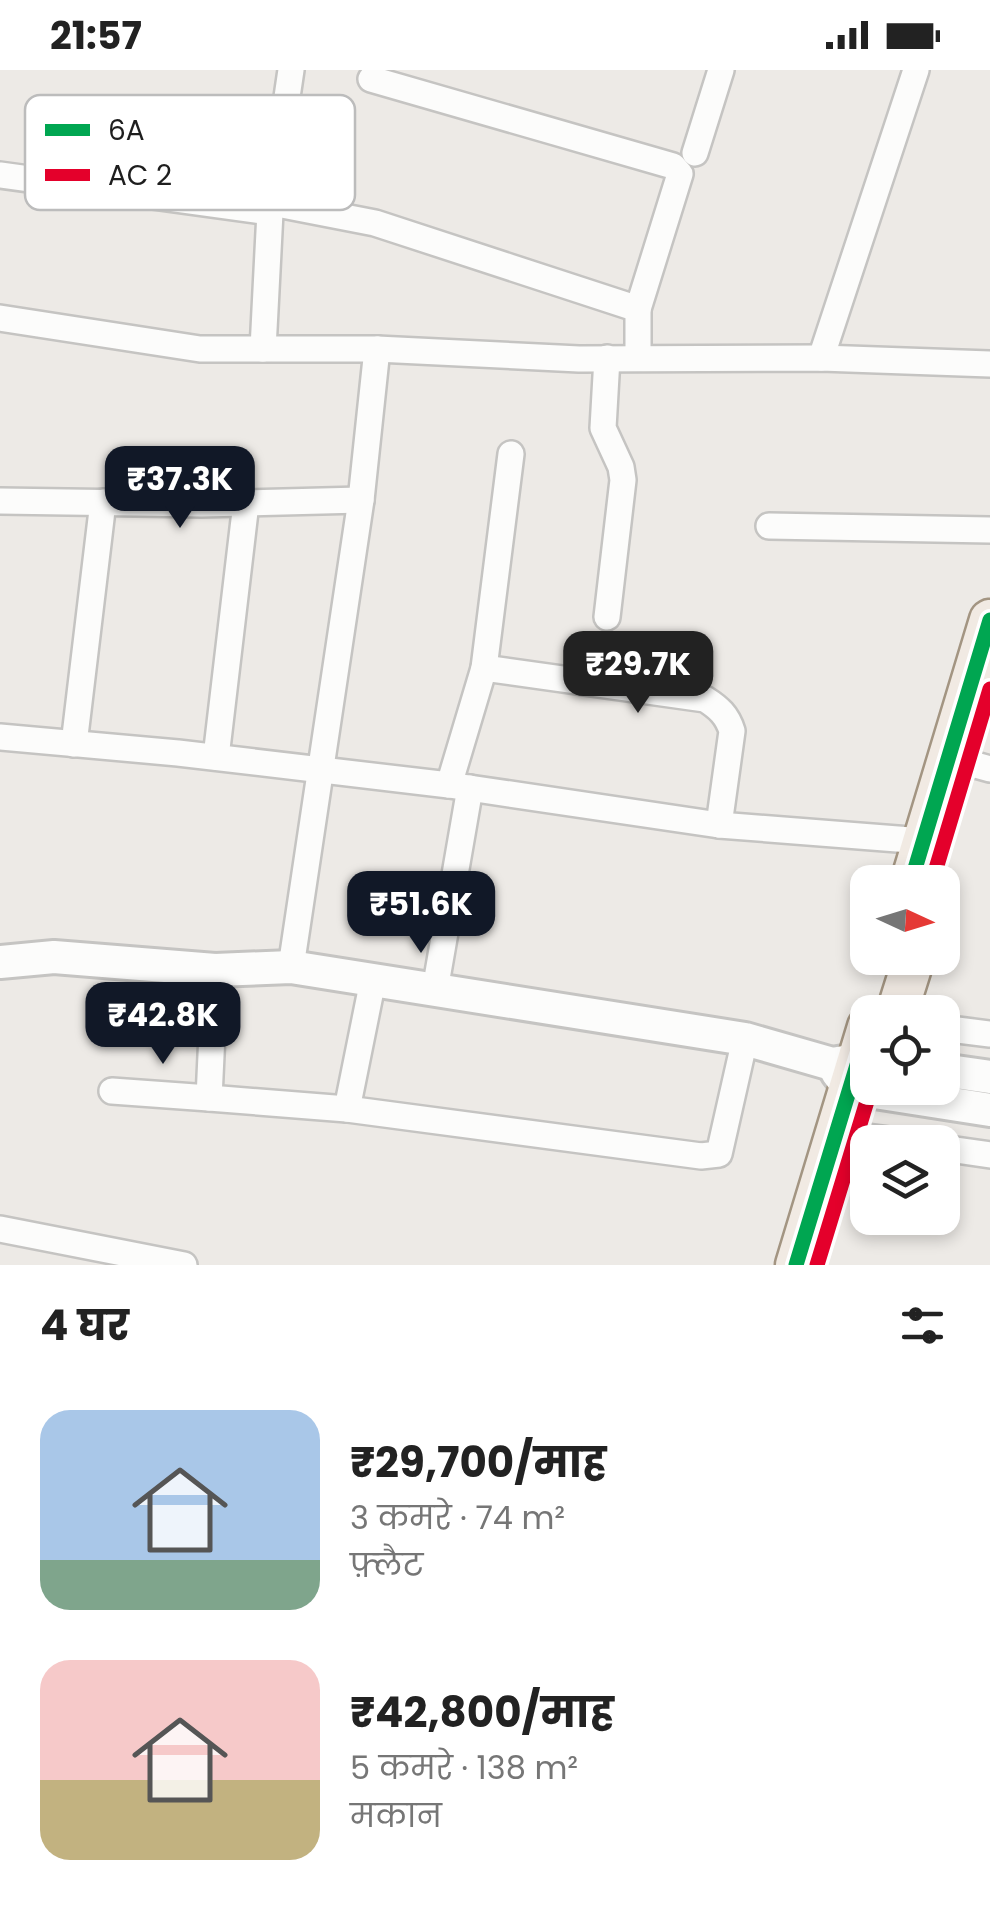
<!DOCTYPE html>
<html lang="hi">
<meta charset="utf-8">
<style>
:root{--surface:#fff;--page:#f6f6f6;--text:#222;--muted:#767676;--accent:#111827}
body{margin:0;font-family:Poppins,"Noto Sans Devanagari",sans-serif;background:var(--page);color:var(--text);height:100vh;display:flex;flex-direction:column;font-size:38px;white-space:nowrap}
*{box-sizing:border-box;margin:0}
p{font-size:32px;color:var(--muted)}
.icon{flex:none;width:55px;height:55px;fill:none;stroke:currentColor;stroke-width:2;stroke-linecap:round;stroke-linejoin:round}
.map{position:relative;height:1195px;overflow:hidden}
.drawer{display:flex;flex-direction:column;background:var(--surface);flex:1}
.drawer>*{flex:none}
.needle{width:65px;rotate:94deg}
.controls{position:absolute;left:850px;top:795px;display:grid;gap:20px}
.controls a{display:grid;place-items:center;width:110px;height:110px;border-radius:20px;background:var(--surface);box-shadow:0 5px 15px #0003;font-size:50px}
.price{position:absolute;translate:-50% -85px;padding:0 22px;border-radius:20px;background:var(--accent);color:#fff;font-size:32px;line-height:65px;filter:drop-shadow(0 2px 5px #0008)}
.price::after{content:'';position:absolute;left:50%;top:60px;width:30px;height:22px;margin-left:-15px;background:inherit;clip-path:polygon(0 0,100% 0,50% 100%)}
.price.active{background:#222;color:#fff}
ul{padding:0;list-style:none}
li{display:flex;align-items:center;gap:30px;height:250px;padding:0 40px}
li span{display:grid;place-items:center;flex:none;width:280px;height:200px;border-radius:30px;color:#555}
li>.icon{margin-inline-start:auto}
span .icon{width:120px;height:120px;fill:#fffc;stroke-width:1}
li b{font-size:42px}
h2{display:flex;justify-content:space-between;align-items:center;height:120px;padding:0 40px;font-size:42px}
.status{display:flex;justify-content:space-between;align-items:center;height:70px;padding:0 50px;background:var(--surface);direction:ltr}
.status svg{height:28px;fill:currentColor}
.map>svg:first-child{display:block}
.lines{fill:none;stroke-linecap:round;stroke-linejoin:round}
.minor-casing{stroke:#c5c4c2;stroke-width:30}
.tertiary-casing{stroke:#c5c4c2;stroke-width:38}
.primary-casing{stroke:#a39582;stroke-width:45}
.minor{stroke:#fcfcfb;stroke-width:25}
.tertiary{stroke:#fcfcfb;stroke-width:32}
.primary{stroke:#f1eae3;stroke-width:40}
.bus-1-casing{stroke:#fff;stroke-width:22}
.bus-2-casing{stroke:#fff;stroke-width:22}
.bus-1{stroke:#00a651;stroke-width:15}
.bus-2{stroke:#e4002b;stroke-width:15}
.key{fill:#fff;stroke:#bcbcbc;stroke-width:2.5}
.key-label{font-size:28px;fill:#1e1e1e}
</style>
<div class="status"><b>21:57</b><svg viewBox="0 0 49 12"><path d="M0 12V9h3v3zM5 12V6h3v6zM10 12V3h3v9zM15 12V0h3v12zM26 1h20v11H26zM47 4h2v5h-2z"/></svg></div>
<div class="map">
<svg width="990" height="1195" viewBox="0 0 990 1195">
<rect width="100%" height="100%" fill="#edeae6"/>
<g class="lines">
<g class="minor-casing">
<g id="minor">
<path d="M371,9L673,96L680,104L638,239"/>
<path d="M695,83L721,0"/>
<path d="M0,105L270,142L291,0"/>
<path d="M272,133L375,153L638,239V287"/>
<path d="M0,248L200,279H377L579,289L821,288L990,294"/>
<path d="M263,279L270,142"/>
<path d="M607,288L603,358L621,397L623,410L607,547"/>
<path d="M821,288L916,0"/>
<path d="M0,431L202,434L361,430"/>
<path d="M769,456L990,460"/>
<path d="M484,598L705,629C719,638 727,645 732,661L719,755"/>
<path d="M0,667L178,683L449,715L719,755L923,771"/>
<path d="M74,674L103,432"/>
<path d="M216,687L246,433"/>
<path d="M972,694L990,699"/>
<path d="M449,715L484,598L511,384"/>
<path d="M291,897L361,430L377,279"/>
<path d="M215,900L209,1028L347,1039L701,1086L719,1084L745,969"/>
<path d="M435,920L470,718"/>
<path d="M942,958L990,964"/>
<path d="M112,1021L209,1028"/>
<path d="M347,1039L373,910"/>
<path d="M860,1066L905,1072"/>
<path d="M942,1078L990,1085"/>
<path d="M0,1159L184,1195"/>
</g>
</g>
<g class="tertiary-casing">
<g id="tertiary">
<path d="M0,892L54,887L215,900L291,897L745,969L832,994L868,988"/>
<path d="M942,1000L990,1007"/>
<path d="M837,1002L849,1018L990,1040"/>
</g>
</g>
<g class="primary-casing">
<g id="primary">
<path d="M911,812L990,550"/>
<path d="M897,942L914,888"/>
<path d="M796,1195L868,957"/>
</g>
</g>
<use href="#minor" class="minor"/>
<use href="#tertiary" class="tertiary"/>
<use href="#primary" class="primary"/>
<g class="bus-1-casing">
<g id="bus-1">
<path d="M911,812L990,550"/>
<path d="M796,1195L868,959"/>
</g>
</g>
<g class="bus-2-casing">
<g id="bus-2">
<path d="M932,812L990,619"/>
<path d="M817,1195L871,1018"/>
</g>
</g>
<use href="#bus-1" class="bus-1"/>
<use href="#bus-2" class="bus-2"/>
</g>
<rect x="25" y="25" width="330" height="115" rx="15" class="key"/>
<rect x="45" y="54" width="45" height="12" fill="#00a651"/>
<rect x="45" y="99" width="45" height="12" fill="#e4002b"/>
<g class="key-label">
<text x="108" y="70">6A</text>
<text x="108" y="115">AC 2</text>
</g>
</svg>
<div class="controls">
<a><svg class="needle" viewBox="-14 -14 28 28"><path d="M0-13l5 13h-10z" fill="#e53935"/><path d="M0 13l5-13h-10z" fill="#767676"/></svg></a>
<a><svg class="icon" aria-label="locate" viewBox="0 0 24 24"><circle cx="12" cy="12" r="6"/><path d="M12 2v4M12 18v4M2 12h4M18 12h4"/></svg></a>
<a><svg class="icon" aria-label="layers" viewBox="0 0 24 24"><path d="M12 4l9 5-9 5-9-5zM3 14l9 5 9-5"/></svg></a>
</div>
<b class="price" style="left:180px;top:461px">₹37.3K</b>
<b class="price active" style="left:638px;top:646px">₹29.7K</b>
<b class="price" style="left:421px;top:886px">₹51.6K</b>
<b class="price" style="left:163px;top:997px">₹42.8K</b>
</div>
<section class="drawer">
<h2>4 घर<svg class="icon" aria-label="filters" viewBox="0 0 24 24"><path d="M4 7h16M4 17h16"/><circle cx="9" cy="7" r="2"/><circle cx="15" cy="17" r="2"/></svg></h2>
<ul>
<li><span style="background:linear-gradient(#a9c7e8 75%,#7fa58c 0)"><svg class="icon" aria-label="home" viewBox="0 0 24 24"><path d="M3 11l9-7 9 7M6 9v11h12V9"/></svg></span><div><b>₹29,700/माह</b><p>3 कमरे · 74 m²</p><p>फ़्लैट</p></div></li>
<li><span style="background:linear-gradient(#f6c9c9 60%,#c2b280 0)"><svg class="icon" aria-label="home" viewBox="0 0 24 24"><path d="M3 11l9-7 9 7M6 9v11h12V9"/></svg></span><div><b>₹42,800/माह</b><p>5 कमरे · 138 m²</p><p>मकान</p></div></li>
</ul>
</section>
